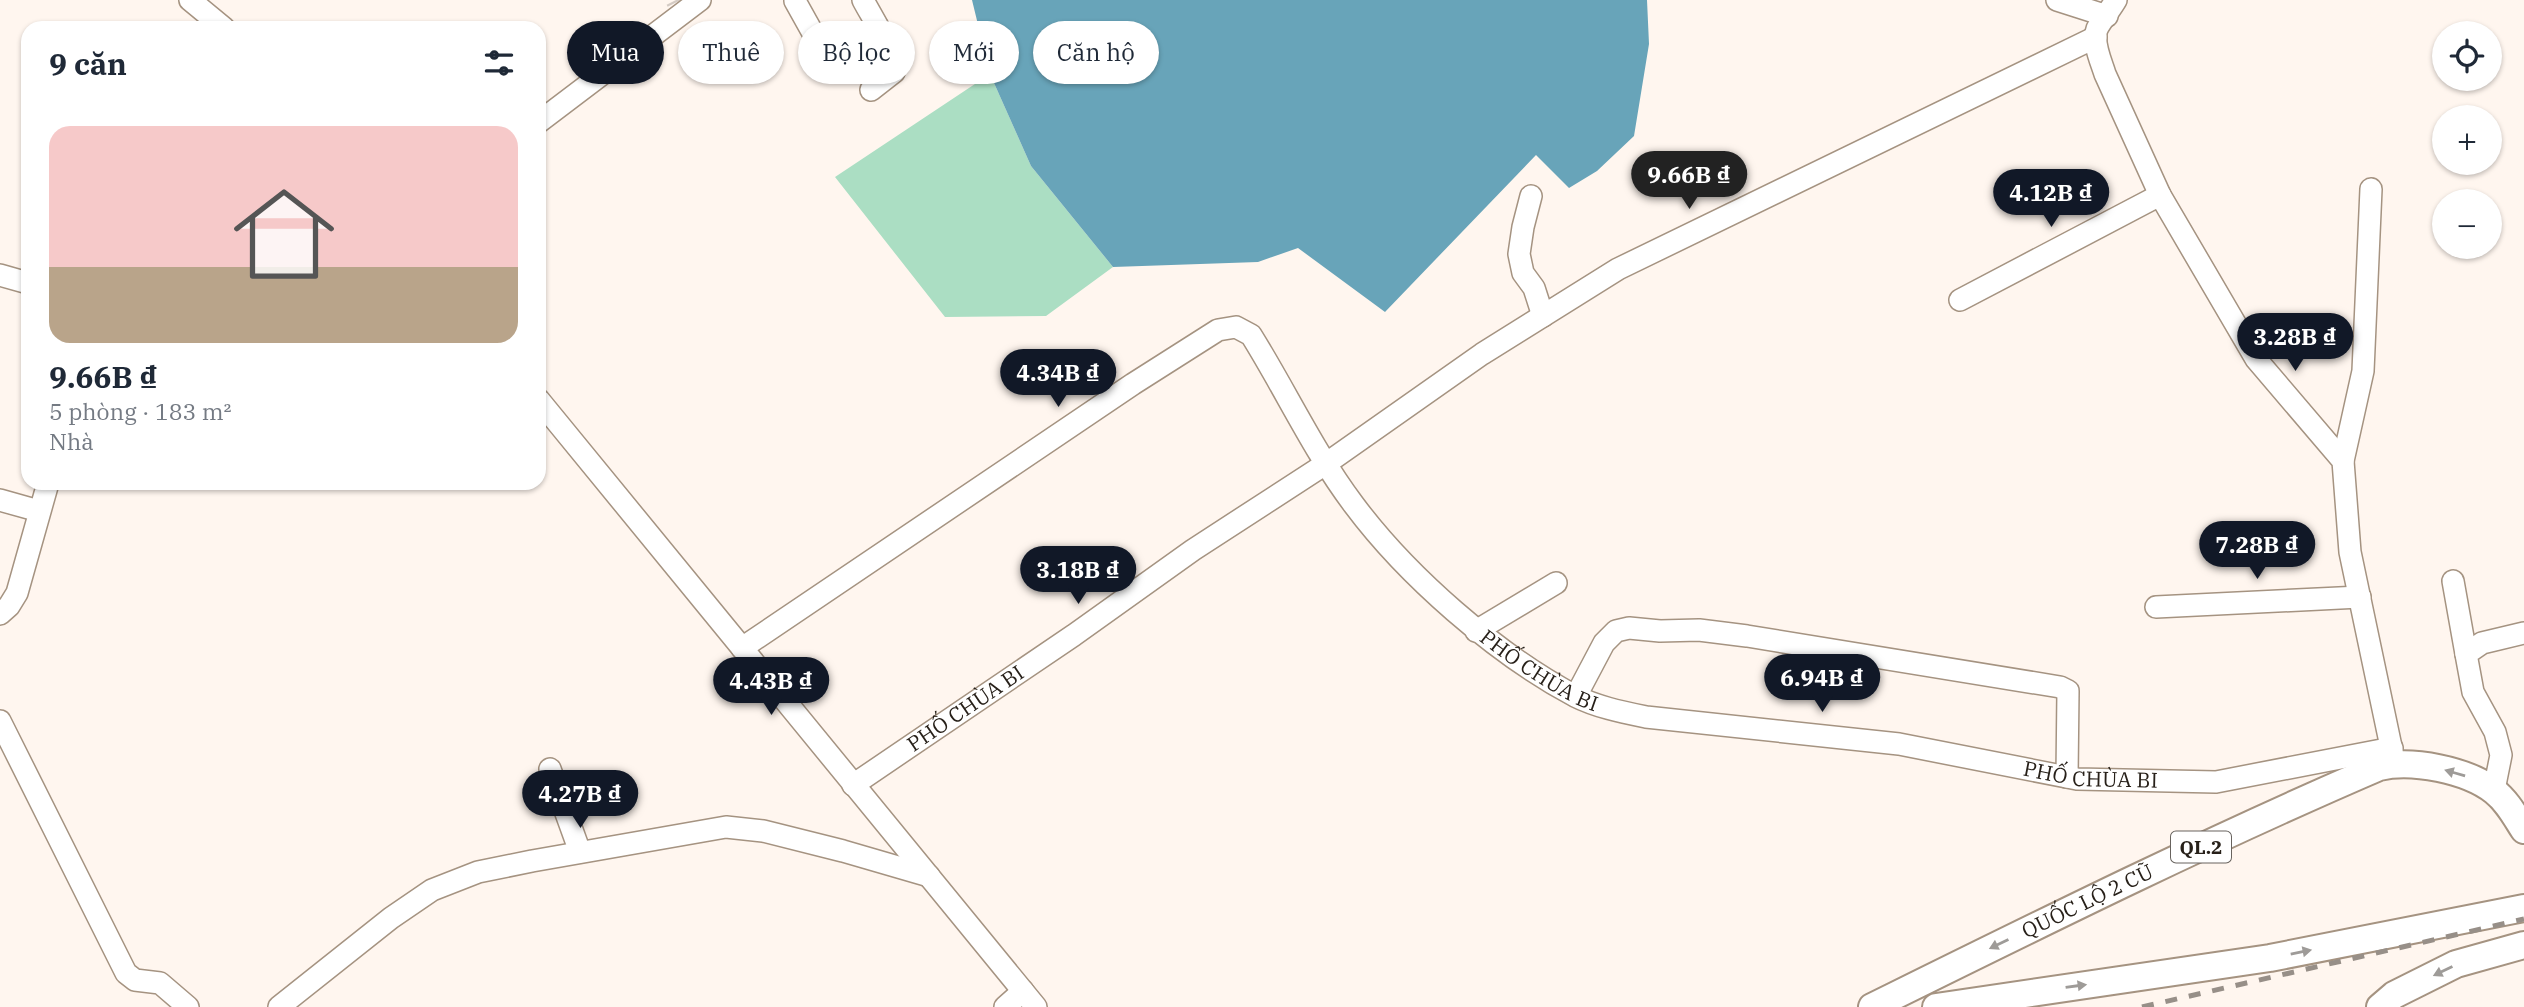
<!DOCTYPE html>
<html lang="vi">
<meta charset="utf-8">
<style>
:root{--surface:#fff;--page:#f6f6f7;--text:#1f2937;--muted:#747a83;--accent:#111827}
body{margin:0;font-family:"IBM Plex Serif",serif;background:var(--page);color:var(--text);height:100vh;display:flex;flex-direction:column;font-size:26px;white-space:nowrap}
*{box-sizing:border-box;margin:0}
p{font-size:23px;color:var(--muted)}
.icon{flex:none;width:38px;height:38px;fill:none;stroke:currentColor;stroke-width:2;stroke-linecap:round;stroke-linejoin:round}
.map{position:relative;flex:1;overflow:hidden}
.side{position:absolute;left:21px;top:21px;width:525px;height:469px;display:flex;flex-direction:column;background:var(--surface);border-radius:21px;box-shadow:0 2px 5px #0004}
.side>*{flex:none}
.banner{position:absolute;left:567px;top:21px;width:665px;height:63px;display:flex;gap:14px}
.fabs{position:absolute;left:2432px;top:21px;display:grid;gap:14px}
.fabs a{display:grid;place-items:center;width:70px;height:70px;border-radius:50%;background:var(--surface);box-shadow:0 2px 5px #0004;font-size:35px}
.price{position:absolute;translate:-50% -60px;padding:0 16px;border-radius:24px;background:var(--accent);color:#fff;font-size:23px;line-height:46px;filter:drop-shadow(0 2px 4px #0008)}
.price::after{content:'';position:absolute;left:50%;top:42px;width:21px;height:16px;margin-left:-10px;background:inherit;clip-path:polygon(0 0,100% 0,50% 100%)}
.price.active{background:#222;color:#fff}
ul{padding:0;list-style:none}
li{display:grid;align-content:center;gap:14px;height:371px;padding:0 28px}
li span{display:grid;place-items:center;height:217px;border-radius:21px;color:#555}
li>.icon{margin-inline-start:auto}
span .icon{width:126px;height:126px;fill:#fffc;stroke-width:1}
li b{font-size:30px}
h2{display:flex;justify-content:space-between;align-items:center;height:84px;padding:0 28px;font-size:30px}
.pill{padding:0 24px;border-radius:32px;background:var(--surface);box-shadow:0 2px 5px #0004;font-size:24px;line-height:63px}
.pill.active{background:var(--accent);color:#fff}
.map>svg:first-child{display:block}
.green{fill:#abdec3}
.water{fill:#68a4b9}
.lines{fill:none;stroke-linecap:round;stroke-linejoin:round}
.minor-tunnel{stroke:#d4cbc4;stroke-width:21;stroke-dasharray:21 10;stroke-linecap:butt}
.minor-casing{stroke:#a59381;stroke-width:24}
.major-casing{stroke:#a59381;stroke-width:30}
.minor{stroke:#fff;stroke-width:21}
.major{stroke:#fff;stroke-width:26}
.rail{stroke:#978f88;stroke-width:5;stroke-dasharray:12 12;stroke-linecap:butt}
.oneway{fill:#9e9b98}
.labels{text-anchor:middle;stroke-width:5;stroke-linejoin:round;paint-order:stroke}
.shield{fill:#fff;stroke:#68635e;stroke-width:2}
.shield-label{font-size:19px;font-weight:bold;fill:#272019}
.street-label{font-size:21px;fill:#272019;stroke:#fff}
</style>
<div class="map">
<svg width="2524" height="1007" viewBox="0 0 2524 1007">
<rect width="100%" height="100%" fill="#fff6ef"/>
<path class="green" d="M990,74L1031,166L1113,267L1046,316L945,317L835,177Z"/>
<path class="water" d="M972,0H1647L1649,44L1634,136L1597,171L1569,188L1536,155L1385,312L1298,248L1258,262L1113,267L1031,166L990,74Z"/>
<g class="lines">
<path class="minor-tunnel" d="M676,0L677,2"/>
<g class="minor-casing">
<g id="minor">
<path d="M190,0L224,28"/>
<path d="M863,0C873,19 894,50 894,72L871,90"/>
<path d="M2057,0L2107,16"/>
<path d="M2116,0C2111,9 2100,22 2097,29C2092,42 2101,61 2105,74L2160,195L2256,359L2343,461L2350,552L2394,761"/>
<path d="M795,1L824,53L830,52L878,27"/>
<path d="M539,122L700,0"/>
<path d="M1531,196L1523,227L1519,254L1523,273L1534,288L1543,316"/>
<path d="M0,275L28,283"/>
<path d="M1960,300L2160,195"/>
<path d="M539,400L1036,1007"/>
<path d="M2343,461L2363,371L2371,189"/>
<path d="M0,500L39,511"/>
<path d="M2453,581L2466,654"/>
<path d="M2156,607L2360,597"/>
<path d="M0,614L9,606L17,593L48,483"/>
<path d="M1476,631L1556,583"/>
<path id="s1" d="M742,648L1133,384L1218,330L1236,327L1251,335C1286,391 1314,452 1354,505C1407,576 1496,654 1575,696C1597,707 1622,712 1646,717L1899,744L2077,779L2216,782L2392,748"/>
<path d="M1576,696L1604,643L1616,631L1629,628L1660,631L1699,630L1747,636L2060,687L2068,691L2067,777"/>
<path d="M0,721L126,973L135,980L160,983L188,1007"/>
<path d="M550,769L580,852"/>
<path id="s2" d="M853,785L1074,635L1193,550L1327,463L1482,354L1618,269L2096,37"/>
<path d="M2494,790L2501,755L2495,732L2473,692L2466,654L2482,643L2524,633"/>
<path d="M279,1007L391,918L432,890L478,872L532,861L726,827L763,831L843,851L929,876"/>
<path d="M1005,1007L1023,991"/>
</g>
</g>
<g class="major-casing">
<g id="major">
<path id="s3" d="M1872,1007C2040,924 2207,841 2379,767C2412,759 2467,770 2494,791C2507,801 2515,816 2524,830"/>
<path d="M1936,1007L2270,958L2524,908"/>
<path d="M2380,1007L2394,995L2456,964L2524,945"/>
</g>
</g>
<use href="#minor" class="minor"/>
<use href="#major" class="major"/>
<path class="rail" d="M2142,1007L2524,919"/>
</g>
<defs><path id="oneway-solid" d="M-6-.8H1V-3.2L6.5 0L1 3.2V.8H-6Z" transform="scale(1.75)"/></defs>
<g class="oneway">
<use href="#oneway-solid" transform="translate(2455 773) rotate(-164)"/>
<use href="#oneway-solid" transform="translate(1999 944) rotate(154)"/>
<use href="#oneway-solid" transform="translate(2301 952) rotate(-11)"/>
<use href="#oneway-solid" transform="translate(2443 971) rotate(154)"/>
<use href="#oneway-solid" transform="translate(2076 986) rotate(-8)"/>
</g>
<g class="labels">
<rect class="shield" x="2171" y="831.5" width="60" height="31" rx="5"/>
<g class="shield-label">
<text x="2201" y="854">QL.2</text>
</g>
<g class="street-label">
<text dy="7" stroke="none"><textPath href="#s1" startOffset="1057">PHỐ CHÙA BI</textPath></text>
<text dy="7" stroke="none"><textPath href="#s2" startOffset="136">PHỐ CHÙA BI</textPath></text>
<text dy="7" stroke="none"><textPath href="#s1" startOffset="1624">PHỐ CHÙA BI</textPath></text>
<text dy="7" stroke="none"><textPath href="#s3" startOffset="240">QUỐC LỘ 2 CŨ</textPath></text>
</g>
</g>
</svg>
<div class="fabs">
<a><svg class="icon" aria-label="locate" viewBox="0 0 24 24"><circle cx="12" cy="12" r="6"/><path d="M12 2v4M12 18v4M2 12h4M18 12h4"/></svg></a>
<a>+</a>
<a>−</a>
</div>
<b class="price active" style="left:1689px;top:211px">9.66B ₫</b>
<b class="price" style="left:2051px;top:229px">4.12B ₫</b>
<b class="price" style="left:2295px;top:373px">3.28B ₫</b>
<b class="price" style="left:1058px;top:409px">4.34B ₫</b>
<b class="price" style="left:2257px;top:581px">7.28B ₫</b>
<b class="price" style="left:1078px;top:606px">3.18B ₫</b>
<b class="price" style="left:1822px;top:714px">6.94B ₫</b>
<b class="price" style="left:771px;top:717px">4.43B ₫</b>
<b class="price" style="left:580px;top:830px">4.27B ₫</b>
<div class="banner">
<a class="pill active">Mua</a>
<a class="pill">Thuê</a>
<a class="pill">Bộ lọc</a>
<a class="pill">Mới</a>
<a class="pill">Căn hộ</a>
</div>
<section class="side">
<h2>9 căn<svg class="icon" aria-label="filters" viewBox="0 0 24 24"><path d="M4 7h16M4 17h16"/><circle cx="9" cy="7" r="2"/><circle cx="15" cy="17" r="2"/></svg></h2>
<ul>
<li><span style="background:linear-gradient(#f6c9c9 65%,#b9a48a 0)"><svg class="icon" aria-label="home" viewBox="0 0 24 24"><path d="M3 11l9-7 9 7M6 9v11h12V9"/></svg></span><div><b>9.66B ₫</b><p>5 phòng · 183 m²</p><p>Nhà</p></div></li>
</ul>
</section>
</div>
